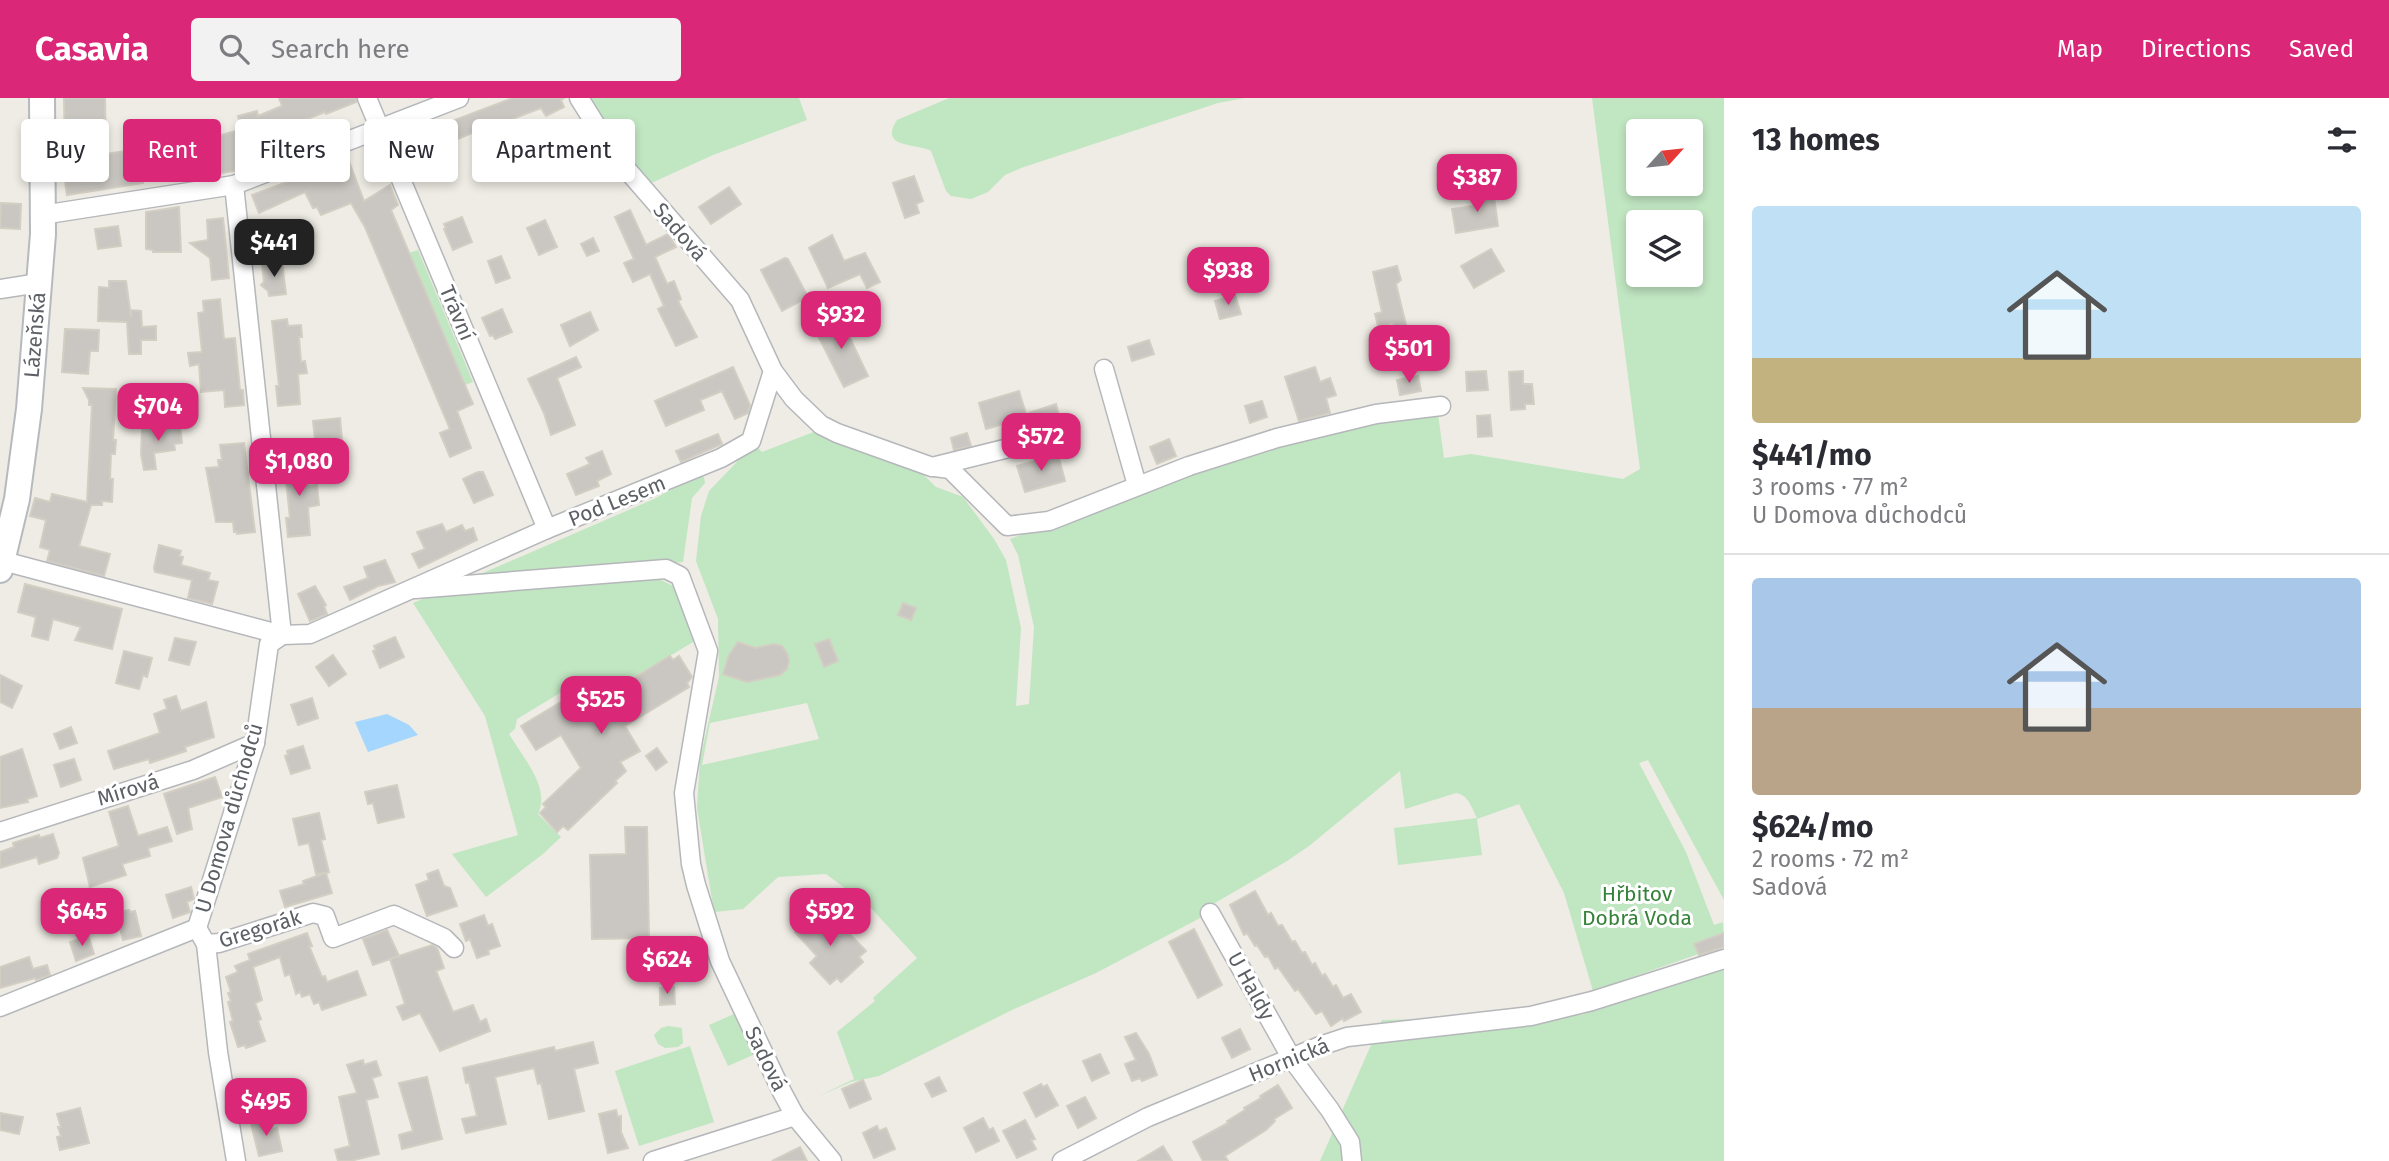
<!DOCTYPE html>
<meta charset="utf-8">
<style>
:root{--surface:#fff;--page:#f2f2f3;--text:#2b2b33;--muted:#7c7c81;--line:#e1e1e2;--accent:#db2777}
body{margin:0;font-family:"Fira Sans",sans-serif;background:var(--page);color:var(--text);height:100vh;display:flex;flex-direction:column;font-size:26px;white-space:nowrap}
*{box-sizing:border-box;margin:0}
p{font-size:23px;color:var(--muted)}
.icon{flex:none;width:38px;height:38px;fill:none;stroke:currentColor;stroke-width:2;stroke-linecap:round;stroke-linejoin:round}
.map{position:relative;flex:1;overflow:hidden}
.panel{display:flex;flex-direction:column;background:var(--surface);width:665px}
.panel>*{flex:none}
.top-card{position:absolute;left:21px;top:21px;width:665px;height:63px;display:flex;gap:14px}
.needle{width:46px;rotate:63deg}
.buttons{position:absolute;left:1626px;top:21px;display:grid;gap:14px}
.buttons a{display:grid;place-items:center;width:77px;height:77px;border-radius:7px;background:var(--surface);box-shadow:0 4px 10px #0003;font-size:35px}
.price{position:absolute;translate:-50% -60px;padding:0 16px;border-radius:14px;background:var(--accent);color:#fff;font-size:23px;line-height:46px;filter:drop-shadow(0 2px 4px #0008)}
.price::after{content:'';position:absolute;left:50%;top:42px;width:21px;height:16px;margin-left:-10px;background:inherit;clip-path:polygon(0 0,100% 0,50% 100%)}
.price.active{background:#222;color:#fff}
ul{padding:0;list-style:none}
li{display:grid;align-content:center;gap:14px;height:371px;padding:0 28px}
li+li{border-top:2px solid var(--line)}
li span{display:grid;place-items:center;height:217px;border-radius:7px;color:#555}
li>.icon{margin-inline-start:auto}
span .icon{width:126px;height:126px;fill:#fffc;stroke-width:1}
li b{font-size:30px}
h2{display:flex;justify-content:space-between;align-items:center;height:84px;padding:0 28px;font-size:30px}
.tag{padding:0 24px;border-radius:7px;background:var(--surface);box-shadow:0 4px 10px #0003;font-size:24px;line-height:63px}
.tag.active{background:var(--accent);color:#fff}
header{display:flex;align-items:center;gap:42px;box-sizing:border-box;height:98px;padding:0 35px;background:var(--accent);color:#fff}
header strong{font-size:33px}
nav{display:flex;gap:38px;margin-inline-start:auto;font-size:24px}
.search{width:490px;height:63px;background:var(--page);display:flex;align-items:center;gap:18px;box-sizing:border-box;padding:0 24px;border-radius:7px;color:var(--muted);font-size:26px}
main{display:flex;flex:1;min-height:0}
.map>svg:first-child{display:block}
.green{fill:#c1e6c2;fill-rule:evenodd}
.water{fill:#a5d6fd}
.building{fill:#cac7c2;stroke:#d3cec3;stroke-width:2}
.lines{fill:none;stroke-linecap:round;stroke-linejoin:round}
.street-casing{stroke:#b5b7bb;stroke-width:21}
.secondary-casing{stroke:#b6b9be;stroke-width:28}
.street{stroke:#fff;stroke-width:18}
.secondary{stroke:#fff;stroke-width:24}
.labels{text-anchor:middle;stroke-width:6;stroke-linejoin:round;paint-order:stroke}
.street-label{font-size:21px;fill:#5c6065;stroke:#fff}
.park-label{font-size:21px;fill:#36823a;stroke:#fff}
</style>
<header>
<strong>Casavia</strong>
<div class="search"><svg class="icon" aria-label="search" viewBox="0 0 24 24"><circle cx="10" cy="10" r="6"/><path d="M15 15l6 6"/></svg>Search here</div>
<nav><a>Map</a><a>Directions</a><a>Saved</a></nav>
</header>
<main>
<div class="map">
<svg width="1724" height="1063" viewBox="0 0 1724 1063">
<rect width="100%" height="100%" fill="#eeece4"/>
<g class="green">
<path d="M589,0H799L807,22L713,57L649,86Z"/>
<path d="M949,0H1245L1218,5L1021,70L1005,77L988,94L971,101L951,98L946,93L931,53C917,45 878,51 897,22Z"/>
<path d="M1592,0H1724V802L1648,662L1639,665L1686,754L1714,827L1723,824L1724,847L1593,893L1564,795L1519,706L1477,721L1482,757L1398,767L1394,730L1477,720C1471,709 1469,697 1456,695L1405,711L1400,673L1309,748L1287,763L1215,805L1217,809L1202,819L1096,875L1012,912L879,978L851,984L819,998L854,981L837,934L875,903L873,900L917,860L870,809L826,776L778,779L743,811L714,814L697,710L700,661L719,579L718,521L696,463L701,418L709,393L754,346L762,354L816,333L921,374L936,389L963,399L994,441L1006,462L1021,530L1016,608L1029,606L1034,529L1018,457L1010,441L1156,384L1237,356L1437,309L1444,360L1471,356L1623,381L1640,371ZM1638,33H1690V86H1638ZM1638,124H1690V177H1638ZM807,605L819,641L702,667L710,625Z"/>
<path d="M418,152L473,284L465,287L409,155Z"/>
<path d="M697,377L704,379L705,385L692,400L683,464L469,481L654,401Z"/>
<path d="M655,479L683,493L698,541L600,600L588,578L517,621L515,631L509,636C522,658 551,690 538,716L561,739L543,756L486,799L452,756L518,737L485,618L413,505L432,497Z"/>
<path d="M1724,867V1063H1320L1382,922L1581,917Z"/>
<path d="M734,916L753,957L728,968L709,927Z"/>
<path d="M668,928L682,930L683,945L678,949L665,950L658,946L654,937L661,930Z"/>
<path d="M690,948L714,1024L639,1048L615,973Z"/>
</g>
<path class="water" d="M387,616L409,627L418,637L368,654L355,624Z"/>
<g class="building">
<path d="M64,0H105L106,56L152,49L155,62L139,64L143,85L67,97L62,63L65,62Z"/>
<path d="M279,0H356V4L326,16L325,14L302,23L303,26L292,30L291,28L264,38L265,41L244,48L245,53L238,55L240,72L173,83L170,61L193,58V60L218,56L215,39L242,31L238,18L257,13L258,18L282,8Z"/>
<path d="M513,0H564L561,2L564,9L546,18L541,10L499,26L507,46L493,52L484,30L458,41L452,23Z"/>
<path d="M435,40L446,67L429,74L427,67L422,69L414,48Z"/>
<path d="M347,58L364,103L390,87L398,107L391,112L473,306L457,313L471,350L450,359L440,335L450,331L365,129L351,105L321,117L317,109L313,110L305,94L259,115L252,97L319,72Z"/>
<path d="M914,78L923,103L916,106L919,115L905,120L893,85Z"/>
<path d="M729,89L741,106L711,126L699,109Z"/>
<path d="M1493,91L1498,128L1456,135L1452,111L1480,107L1478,93Z"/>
<path d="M1,105L21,106L20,131L0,130Z"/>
<path d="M179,109L181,154H153V152L146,151V114Z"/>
<path d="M630,112L646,147L668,136L676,149L655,159L667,186L674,183L681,201L678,203L697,239L676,248L658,211L664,208L650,176L633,184L624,165L634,161L615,119Z"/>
<path d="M462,119L472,144L453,152L444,131L446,130L444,126Z"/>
<path d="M223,120L229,180L212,182L210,160L190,145L208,142L207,122Z"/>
<path d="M545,122L557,149L539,157L527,130Z"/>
<path d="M118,128L121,148L98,151L95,131Z"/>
<path d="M294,128L298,139L277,148L272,136Z"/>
<path d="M832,137L844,163L865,155L880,184L867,190L860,176L828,190L809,150Z"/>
<path d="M593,140L599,153L587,158L581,146Z"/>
<path d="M1491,151L1504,173L1474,190L1461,168Z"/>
<path d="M501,158L510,180L496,185L488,163Z"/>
<path d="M785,160L788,161L808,199L782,213L761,172Z"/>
<path d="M282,164L286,196L269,198L268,193L261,187L264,184L262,166Z"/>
<path d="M1397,168L1401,182L1396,186L1407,231L1412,230L1415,241L1398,245L1393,225L1378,228L1375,216L1382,214L1373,174Z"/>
<path d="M109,183H126L131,219V212L141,213L142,229L156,228V242H141V256H129L127,224L98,223L99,189L109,190Z"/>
<path d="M1235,197L1241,216L1220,221L1215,203Z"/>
<path d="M220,201L224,241L235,240L240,292H243L244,307L225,309L224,292L201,294L199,266L190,268L188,255L202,254L198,215L204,214L203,203Z"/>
<path d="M502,211L512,234L495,241L493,237L490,238L482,220Z"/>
<path d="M590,214L598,232L570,248L561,227Z"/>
<path d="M839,217L868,278L844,289L814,230Z"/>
<path d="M287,221L288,228L301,227L302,239H299L301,264L305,263L307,275L298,276L300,306L278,308L276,288H279L272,223Z"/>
<path d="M65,231L99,232L98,253H90L88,276L62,274Z"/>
<path d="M1149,242L1154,256L1132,263L1128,249Z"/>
<path d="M576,259L581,269L557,280L575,327L551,337L544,315L528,281Z"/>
<path d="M733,269L750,307L748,315L735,321L722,293L700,302L704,312L666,328L655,303Z"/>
<path d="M1315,269L1320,284L1330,280L1336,297L1326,300L1330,315L1299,323L1285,279Z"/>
<path d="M1486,273L1488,292L1467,293L1466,274Z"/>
<path d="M1523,273V286H1532L1534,306H1525V311L1511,312L1509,274Z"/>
<path d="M1418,278L1421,293L1400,297L1397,282Z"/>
<path d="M83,290L116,291L113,342H116L115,356H111L110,381H113L112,404L102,403V407H91L79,448L110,456L104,478L47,463L50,452L40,449L46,422L30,418L35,400L50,404L52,396L87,404L92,307H89V302Z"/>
<path d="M1019,293L1027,319L986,331L979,305Z"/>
<path d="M1262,303L1267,319L1250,325L1245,308Z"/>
<path d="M1056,306L1060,322L1034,329L1029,315Z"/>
<path d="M1490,317L1492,338L1478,339L1477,318Z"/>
<path d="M340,320L342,341L315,343L313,323Z"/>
<path d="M180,326L182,345L174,346L175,352L154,355L156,371L144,372L141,356L142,330Z"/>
<path d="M967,335L971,348L954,352L951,340Z"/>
<path d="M718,336L722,346L681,364L676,353Z"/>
<path d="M1169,341L1176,358L1157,366L1150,349Z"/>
<path d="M244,345L255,434L237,436V434H234L233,424H216L206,370L219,369L218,362H222L220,347Z"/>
<path d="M602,353L611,376L597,383L599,388L576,397L567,376L590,366L586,360Z"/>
<path d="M1058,356L1065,383L1025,394L1017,368Z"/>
<path d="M305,361L308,388L317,387L319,407L308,409L310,437L288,439L286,420H290L284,363Z"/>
<path d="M478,374H483L493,397L474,405L463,381Z"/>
<path d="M442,426L446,434L462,427L465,433L473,430L477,442L419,470L412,456L425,451L417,434Z"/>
<path d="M159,447L181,453L179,458L183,459L181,467L210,475L208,482L218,484L212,506L188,500L192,482L155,474L154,470Z"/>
<path d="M385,462L395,484L378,488L350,502L344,489L368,480L364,469Z"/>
<path d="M25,486L122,511L112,551L75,542L81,529L53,521L48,542L32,538L36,519L18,514Z"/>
<path d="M315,488L326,507L324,508L327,516L310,523L298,496Z"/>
<path d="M903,505L916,510L911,522L898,517Z"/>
<path d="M395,539L404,559L380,570L373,553L376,552L374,548Z"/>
<path d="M175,540L196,544L189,567L169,562Z"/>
<path d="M829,541L838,563L824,569L815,546Z"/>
<path d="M738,544L755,550L774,546L782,548L787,555L789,563L787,571L780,577L747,584L723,576L729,557Z"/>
<path d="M124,553L152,560L147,579L143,577L139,591L116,585Z"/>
<path d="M333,557L346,576L329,588L316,569Z"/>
<path d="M670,558L673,562L679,558L692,579L687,585L689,589L625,628L640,653L620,664L626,673L615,683L617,685L568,732L563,728L557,734L540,715L546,709L543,706L581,670L561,637L536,652L521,628L579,593L588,608Z"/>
<path d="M0,577L22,588L12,610L0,604Z"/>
<path d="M176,598L181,613L206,604L214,639L185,649L186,653L150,665L149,661L114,671L108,653L160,635L154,616L167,611L164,602Z"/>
<path d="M312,600L318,620L298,627L291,607Z"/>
<path d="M71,629L77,645L60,651L54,636Z"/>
<path d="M303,648L310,670L291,676L285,658L288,657L287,653Z"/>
<path d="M657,650L667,664L656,672L646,658Z"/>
<path d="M22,651L37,698L27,701L28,704L0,710V659Z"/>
<path d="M74,661L81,682L61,689L54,667Z"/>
<path d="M215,679L222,699L188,710L192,731L177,736L164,696Z"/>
<path d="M397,687L404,719L378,725L373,705L368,706L365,694Z"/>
<path d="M128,708L138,738L167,729L172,743L148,750L150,758L122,766L126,777L90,789L83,760L119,748L109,714Z"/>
<path d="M319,715L325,741L321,742L329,774L326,775L332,795L285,809L280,793L304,786L303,783L325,775L316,776L309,745L299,747L293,721Z"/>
<path d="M625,729H647L649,840L592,841L590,757L626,756Z"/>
<path d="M53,736L59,755L57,760L39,766L37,759L0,770V754L14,749L13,745L39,737L40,740Z"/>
<path d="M438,772L444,788L450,790L457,808L427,818L416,787L429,782L427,776Z"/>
<path d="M191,789L194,801L187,804L190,814L173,820L166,797Z"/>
<path d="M1255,793L1268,817L1271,815L1278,828L1282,827L1292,844L1295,843L1302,855L1305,854L1312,867L1315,865L1322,878L1325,876L1333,889L1336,887L1343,900L1351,896L1361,914L1344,923L1343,920L1331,928L1322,913L1316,916L1298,891L1295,893L1278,869L1275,871L1268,858L1265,859L1257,847L1255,848L1247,835L1244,837L1230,807Z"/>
<path d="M815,811L839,837L846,832L866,853L859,859L863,864L841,884L837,880L830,886L810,865L817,858L795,834L804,825L802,822Z"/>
<path d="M129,812L130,814L135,813L141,838L123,842L116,815Z"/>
<path d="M484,817L488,828L492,826L500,848L488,852L489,856L477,860L470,841L466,843L460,826Z"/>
<path d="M1194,831L1222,887L1198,900L1169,844Z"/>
<path d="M387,832L399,858L373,867L363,841Z"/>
<path d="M307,835L312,848H309L322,879L325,878L327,884L357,873L366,897L322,912L319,904L314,906L310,896L302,899L300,894L296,896L290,876L285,878L280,859L253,869L262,902L255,905L261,921L258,923L265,943L246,950L245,947L238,949L230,924L233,923L228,904L231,903L228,895L231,894L226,879L238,874L235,868L250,862L248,856Z"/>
<path d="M1724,835V849L1699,857L1694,846Z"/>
<path d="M88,837L94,856L76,863L70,844Z"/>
<path d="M432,847L437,850L444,870L436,873L453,914L473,907L480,924L486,921L490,933L440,953L420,915L403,922L397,909L405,906L390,861Z"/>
<path d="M666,847H678L679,862L667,863Z"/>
<path d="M29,859L33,871L47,867L50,877L36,882L35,880L0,890V869Z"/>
<path d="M674,889L675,906L660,907V890Z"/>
<path d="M1240,931L1250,951L1232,960L1222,940Z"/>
<path d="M1136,935L1149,956L1157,977L1142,983L1140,980L1132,983L1125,966L1136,962L1125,939Z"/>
<path d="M593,944L598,965L574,971L584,1013L549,1021L541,985L538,986L534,970L495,979L506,1026L466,1035L462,1021L477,1018L469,984L466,985L463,970L554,949L555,953Z"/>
<path d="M1100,956L1109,975L1092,983L1083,963Z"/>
<path d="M363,962L364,967L376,963L381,977L372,980L378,999L366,1002L379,1056L350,1063H338L335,1052L350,1048L339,999L357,995L347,967Z"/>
<path d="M427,979L442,1041L402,1051L399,1037L413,1033L399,985Z"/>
<path d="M939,979L946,993L932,999L925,986Z"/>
<path d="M863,982L871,1001L850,1010L842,991Z"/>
<path d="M1041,986L1043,989L1047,987L1058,1007L1036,1019L1024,995Z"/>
<path d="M1278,987L1292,1010L1274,1021L1275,1023L1266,1032L1225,1058L1228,1063H1203L1193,1044L1228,1025L1227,1023L1245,1012L1244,1010L1261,1000L1260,998Z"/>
<path d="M1085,999L1096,1020L1078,1030L1067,1008Z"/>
<path d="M80,1010L89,1045L60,1052L57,1039L61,1038L58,1029H61L57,1016Z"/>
<path d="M616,1012L618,1019L621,1018V1034L628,1050L608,1055L599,1016Z"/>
<path d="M0,1015L23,1019L19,1036L0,1032Z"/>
<path d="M983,1020L989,1032L993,1030L999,1043L976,1054L964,1030Z"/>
<path d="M270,1021L272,1031L277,1030L282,1053L259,1058L251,1026Z"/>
<path d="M1025,1022L1035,1041L1031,1042L1036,1051L1017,1060L1003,1033Z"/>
<path d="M877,1028L879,1033L886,1030L895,1051L874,1060L863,1035Z"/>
<path d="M1163,1048L1172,1063H1138Z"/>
<path d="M800,1049L807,1063H772Z"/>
</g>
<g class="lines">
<g class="street-casing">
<g id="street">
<path d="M367,0L547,431"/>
<path d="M579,0L616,59L740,202L773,273L794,301L821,327L837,335L932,369L1053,339"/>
<path d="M234,87L282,537"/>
<path d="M42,117L234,87L459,0"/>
<path d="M0,191L39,185"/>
<path d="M1104,271L1137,387"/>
<path d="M935,369L950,371L1007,428L1049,423L1189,368L1277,340L1376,316L1441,308"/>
<path d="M3,463L282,537L310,536L547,431L721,360L751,343L773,273"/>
<path d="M415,491L666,471L680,478L708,553L684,695L691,766L696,787L720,863L782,994L795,1018L832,1063"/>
<path d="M0,734L193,672L255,645"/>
<path d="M1210,815L1292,961L1330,1012L1350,1044L1352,1063"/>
<path d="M206,846L219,845L313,815L325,818L333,840L394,817L444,840L454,850"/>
<path d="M0,909L197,830"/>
<path d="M236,1063L218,954L206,846L197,830L255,645L269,546L282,537"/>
<path d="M653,1063L795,1018"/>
<path d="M1062,1063L1148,1019L1320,948L1347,939L1531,918L1592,903L1724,861"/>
</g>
</g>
<g class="secondary-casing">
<g id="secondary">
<path id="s1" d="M0,472L17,401L29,311L43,136L42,0"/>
</g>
</g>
<use href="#street" class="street"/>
<use href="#secondary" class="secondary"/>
</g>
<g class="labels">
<g class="street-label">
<text transform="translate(680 134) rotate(49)" y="7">Sadová</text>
<text transform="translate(457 215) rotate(67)" y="7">Trávní</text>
<text dy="7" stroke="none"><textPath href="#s1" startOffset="238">Lázeňská</textPath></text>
<text transform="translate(617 403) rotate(-22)" y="7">Pod Lesem</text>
<text transform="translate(128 692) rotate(-17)" y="7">Mírová</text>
<text transform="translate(229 720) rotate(-74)" y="7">U Domova důchodců</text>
<text transform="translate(260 831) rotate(-17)" y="7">Gregorák</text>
<text transform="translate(1251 888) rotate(61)" y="7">U Haldy</text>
<text transform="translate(766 961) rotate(64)" y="7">Sadová</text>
<text transform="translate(1289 962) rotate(-22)" y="7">Hornická</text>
</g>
<g class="park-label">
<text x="1637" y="803">Hřbitov<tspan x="1637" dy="24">Dobrá Voda</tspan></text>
</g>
</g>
</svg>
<div class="buttons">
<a><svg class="needle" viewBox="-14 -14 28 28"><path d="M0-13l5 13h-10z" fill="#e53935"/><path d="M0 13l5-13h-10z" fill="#7c7c81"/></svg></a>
<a><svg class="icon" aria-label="layers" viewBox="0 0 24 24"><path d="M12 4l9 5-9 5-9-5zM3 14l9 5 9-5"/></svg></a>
</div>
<b class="price" style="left:1477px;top:116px">$387</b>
<b class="price active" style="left:274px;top:181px">$441</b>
<b class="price" style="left:1228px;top:209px">$938</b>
<b class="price" style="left:841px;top:253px">$932</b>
<b class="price" style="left:1409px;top:287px">$501</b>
<b class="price" style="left:158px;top:345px">$704</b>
<b class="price" style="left:1041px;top:375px">$572</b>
<b class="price" style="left:299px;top:400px">$1,080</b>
<b class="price" style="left:601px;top:638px">$525</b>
<b class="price" style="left:82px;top:850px">$645</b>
<b class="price" style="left:830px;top:850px">$592</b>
<b class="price" style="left:667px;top:898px">$624</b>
<b class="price" style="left:266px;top:1040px">$495</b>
<div class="top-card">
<a class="tag">Buy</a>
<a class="tag active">Rent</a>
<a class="tag">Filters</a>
<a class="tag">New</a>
<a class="tag">Apartment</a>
</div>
</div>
<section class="panel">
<h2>13 homes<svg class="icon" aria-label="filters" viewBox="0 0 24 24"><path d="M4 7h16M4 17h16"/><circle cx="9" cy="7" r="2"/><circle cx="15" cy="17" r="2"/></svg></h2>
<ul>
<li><span style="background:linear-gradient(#bfe0f5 70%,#c2b280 0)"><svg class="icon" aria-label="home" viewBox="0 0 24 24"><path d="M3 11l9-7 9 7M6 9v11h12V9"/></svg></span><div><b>$441/mo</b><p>3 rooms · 77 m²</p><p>U Domova důchodců</p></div></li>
<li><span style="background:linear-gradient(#a9c7e8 60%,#b9a48a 0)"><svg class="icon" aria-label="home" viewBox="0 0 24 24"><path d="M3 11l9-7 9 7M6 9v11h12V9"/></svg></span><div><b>$624/mo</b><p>2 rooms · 72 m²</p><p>Sadová</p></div></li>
</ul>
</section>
</main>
